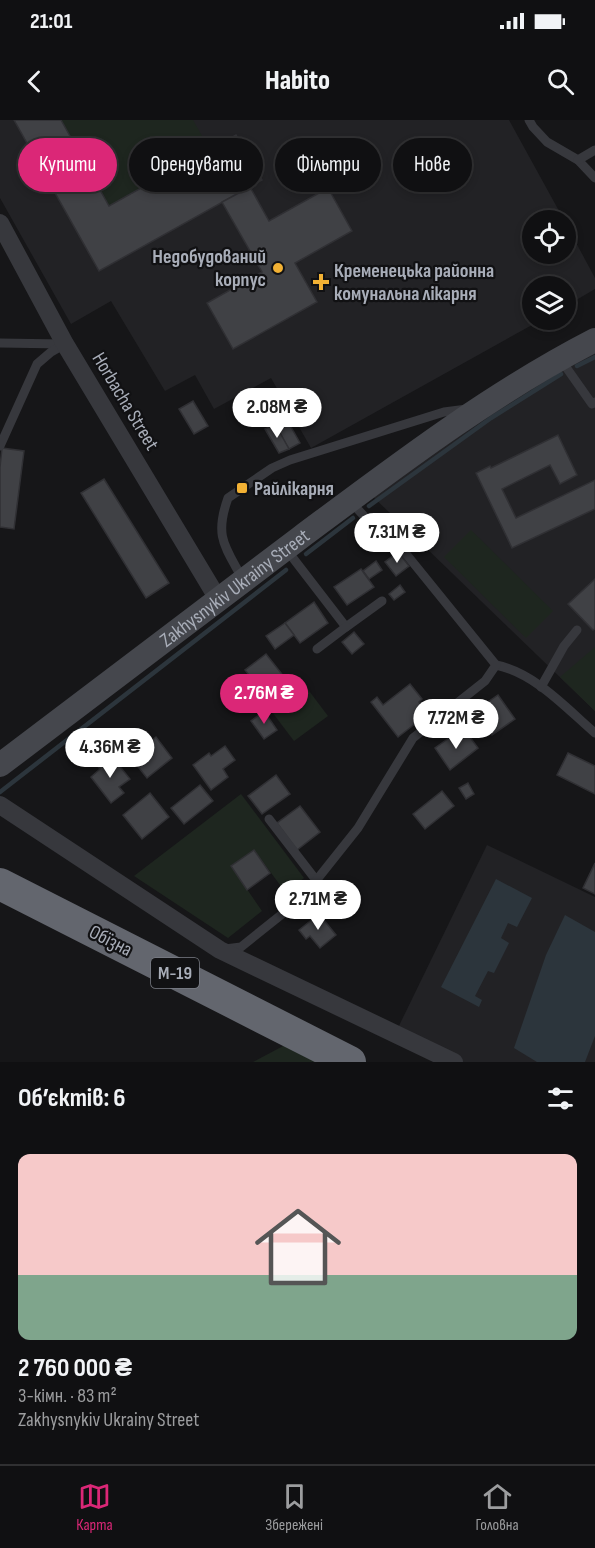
<!DOCTYPE html>
<html lang="uk">
<meta charset="utf-8">
<style>
:root{--surface:#101012;--page:#19191b;--text:#f1f3f6;--muted:#9c9d9f;--line:#303032;--accent:#db2777}
body{margin:0;font-family:"Sofia Sans Condensed",sans-serif;background:var(--page);color:var(--text);height:100vh;display:flex;flex-direction:column;font-size:22px;white-space:nowrap}
*{box-sizing:border-box;margin:0}
p{font-size:20px;color:var(--muted)}
.icon{flex:none;width:33px;height:33px;fill:none;stroke:currentColor;stroke-width:2;stroke-linecap:round;stroke-linejoin:round}
.map{position:relative;height:942px;overflow:hidden}
.side{display:flex;flex-direction:column;background:var(--surface);flex:1}
.side>*{flex:none}
.hud{position:absolute;left:18px;top:18px;width:560px;height:54px;display:flex;gap:12px}
.buttons{position:absolute;left:522px;top:90px;display:grid;gap:12px}
.buttons a{display:grid;place-items:center;width:54px;height:54px;border-radius:50%;background:var(--surface);box-shadow:0 3px 9px #0003,0 0 0 2px var(--line);font-size:30px}
.price{position:absolute;translate:-50% -51px;padding:0 14px;border-radius:21px;background:#fff;color:#222;font-size:20px;line-height:39px;filter:drop-shadow(0 2px 3px #0008)}
.price::after{content:'';position:absolute;left:50%;top:36px;width:18px;height:14px;margin-left:-9px;background:inherit;clip-path:polygon(0 0,100% 0,50% 100%)}
.price.on{background:var(--accent);color:#fff}
ul{padding:0;list-style:none}
li{display:grid;align-content:center;gap:12px;height:318px;padding:0 18px}
li span{display:grid;place-items:center;height:186px;border-radius:12px;color:#555}
li>.icon{margin-inline-start:auto}
span .icon{width:108px;height:108px;fill:#fffc;stroke-width:1}
li b{font-size:26px}
h2{display:flex;justify-content:space-between;align-items:center;height:72px;padding:0 18px;font-size:26px}
.pill{padding:0 21px;border-radius:27px;background:var(--surface);box-shadow:0 3px 9px #0003,0 0 0 2px var(--line);font-size:21px;line-height:54px}
.pill.on{background:var(--accent);color:#fff}
.status{display:flex;justify-content:space-between;align-items:center;height:42px;padding:0 30px;background:var(--surface);direction:ltr}
.status svg{height:16px;fill:currentColor}
header{display:flex;justify-content:space-between;align-items:center;height:78px;padding:0 18px;background:var(--surface);font-size:27px;font-weight:800}
.tab-bar{display:flex;justify-content:space-around;align-items:center;height:84px;border-top:2px solid var(--line);background:var(--surface);font-size:16px;color:var(--muted)}
.tab-bar a{display:grid;justify-items:center;gap:3px}
.tab-bar .on{color:var(--accent)}
.map>svg:first-child{display:block}
.built{fill:#222225}
.green{fill:#1e261f}
.water{fill:#2c353c}
.lines{fill:none;stroke-linecap:round;stroke-linejoin:round}
.stream{stroke:#2c353c;stroke-width:4.5}
.building{fill:#404145;stroke:#303034;stroke-width:1.5}
.lane{stroke:#37383d;stroke-width:9}
.street{stroke:#37383d;stroke-width:18}
.secondary{stroke:#45474d;stroke-width:24}
.highway{stroke:#63666e;stroke-width:32}
.poi-dot{fill:#f2b134;stroke:#111113;stroke-width:2}
.labels{text-anchor:middle;stroke-width:4.5;stroke-linejoin:round;paint-order:stroke}
.shield{fill:#111113;stroke:#7b7e86;stroke-width:1.5}
.shield-label{font-size:18px;font-weight:bold;fill:#a8adb8}
.poi-label{font-size:20px;font-weight:bold;fill:#a8adb8;stroke:#111113;text-anchor:start}
.street-label{font-size:20px;fill:#a8adb8;stroke:#111113}
</style>
<div class="status"><b>21:01</b><svg viewBox="0 0 49 12"><path d="M0 12V9h3v3zM5 12V6h3v6zM10 12V3h3v9zM15 12V0h3v12zM26 1h20v11H26zM47 4h2v5h-2z"/></svg></div>
<header><svg class="icon" aria-label="back" viewBox="0 0 24 24"><path d="M15 5l-7 7 7 7"/></svg>Habito<svg class="icon" aria-label="search" viewBox="0 0 24 24"><circle cx="10" cy="10" r="6"/><path d="M15 15l6 6"/></svg></header>
<div class="map">
<svg width="595" height="942" viewBox="0 0 595 942">
<rect width="100%" height="100%" fill="#161618"/>
<g class="built">
<path d="M0,0H509L564,100H532V134H566V104L595,158V169L566,186V166H532V200H541L311,328L271,258L214,289L195,255L165,271L111,181L71,204L0,78Z"/>
<path d="M595,220V591L365,369Z"/>
<path d="M487,725L595,777V942H454L395,914Z"/>
</g>
<g class="green">
<path d="M61,0H193L210,30L109,86Z"/>
<path d="M471,410L553,491L526,518L444,437Z"/>
<path d="M595,527V591L560,557Z"/>
<path d="M300,559L328,596L294,621L266,584Z"/>
<path d="M241,674L304,758L286,773L254,730L231,746L262,791L228,818L134,756Z"/>
<path d="M285,925L320,942H253Z"/>
</g>
<g class="water">
<path d="M496,759L532,778L517,807L508,803L501,818L509,823L494,853L488,851L475,876L482,880L479,887L441,867Z"/>
<path d="M565,795L595,812V916L585,942H537L514,928L546,835Z"/>
</g>
<g class="lines">
<g class="stream">
<path d="M577,246L595,237"/>
<path d="M369,386L491,298L561,254"/>
<path d="M306,434L353,398"/>
<path d="M0,672L286,450"/>
</g>
</g>
<g class="building">
<path d="M14,0H61L109,86L236,15L262,60L99,151Z"/>
<path d="M250,67L269,101L328,68L352,111L295,143L317,182L233,229L207,183L262,152L222,82Z"/>
<path d="M193,281L208,306L194,314L179,289Z"/>
<path d="M286,298L300,323L289,329L275,304Z"/>
<path d="M275,304L289,329L279,333L265,309Z"/>
<path d="M558,315L577,355L560,364L550,345L502,369L516,398L595,360V389L512,428L476,353L490,346L491,348Z"/>
<path d="M2,328L24,331L14,409L0,407V347Z"/>
<path d="M104,359L169,463L146,478L81,373Z"/>
<path d="M398,432L409,446L396,456L385,442Z"/>
<path d="M376,441L382,450L369,459L363,451Z"/>
<path d="M361,449L374,467L347,485L334,467Z"/>
<path d="M595,459V509L593,510L568,484Z"/>
<path d="M400,465L405,472L394,480L389,474Z"/>
<path d="M314,482L328,503L300,523L285,503Z"/>
<path d="M285,503L294,515L275,529L266,516Z"/>
<path d="M354,512L364,524L352,534L342,522Z"/>
<path d="M266,534L285,558L264,574L245,550Z"/>
<path d="M410,564L422,579L419,582L421,585L417,589L424,597L398,617L371,582L377,577L383,585Z"/>
<path d="M498,575L515,599L492,615L479,596L485,592L482,586Z"/>
<path d="M264,591L277,610L264,619L251,601Z"/>
<path d="M145,612L151,621L156,617L172,638L147,658L124,629Z"/>
<path d="M456,613L459,619L467,613L478,628L450,650L435,628Z"/>
<path d="M225,626L235,640L223,649L228,657L211,670L193,645L209,633L211,636Z"/>
<path d="M568,633L595,646V674L557,655Z"/>
<path d="M105,635L114,647L118,644L130,659L119,667L124,673L111,683L91,657L100,649L95,642Z"/>
<path d="M276,655L290,674L262,694L248,676Z"/>
<path d="M468,663L474,674L466,679L459,668Z"/>
<path d="M200,665L213,681L184,704L171,688Z"/>
<path d="M442,671L454,686L425,709L413,694Z"/>
<path d="M150,673L169,697L142,719L123,695Z"/>
<path d="M300,686L320,712L297,730L277,703Z"/>
<path d="M254,730L270,753L247,770L231,746Z"/>
<path d="M595,743V774L583,768Z"/>
<path d="M319,794L336,815L320,828L310,816L306,819L299,810Z"/>
</g>
<g class="lines">
<g class="lane">
<path d="M529,0L533,7L547,22L578,40L595,58"/>
<path d="M578,40L595,30"/>
<path d="M0,223L63,224"/>
<path d="M561,240L592,284L595,282"/>
<path d="M0,326L37,244L51,232L65,224"/>
<path d="M286,429L346,507L382,481"/>
<path d="M243,460C225,426 214,417 228,378L272,348L290,340L444,292L467,289"/>
<path d="M317,529L346,507"/>
<path d="M496,545C535,553 566,588 595,613"/>
<path d="M541,567L564,526L577,510"/>
<path d="M269,699L316,760"/>
<path d="M225,829L241,827L291,787L311,767L358,708L413,618L485,561L496,545L398,424L378,411L350,381"/>
</g>
<g class="street">
<path d="M0,103L65,224L218,479"/>
<path d="M0,685L220,830L454,942"/>
</g>
<path class="secondary" id="s1" d="M0,645C100,569 201,493 301,417C395,347 490,274 595,220"/>
<path class="highway" d="M0,764L350,942"/>
</g>
<g class="poi-dot">
<circle cx="278" cy="148" r="6"/>
<path d="M318 153h6v6h6v6h-6v6h-6v-6h-6v-6h6z"/>
<rect x="236" y="362" width="12" height="12" rx="3"/>
</g>
<g class="labels">
<rect class="shield" x="151" y="838" width="48" height="30" rx="4.5"/>
<g class="shield-label">
<text x="175" y="859">М-19</text>
</g>
<g class="poi-label">
<text x="266" y="143" text-anchor="end">Недобудований<tspan x="266" dy="23">корпус</tspan></text>
<text x="334" y="157">Кременецька районна<tspan x="334" dy="23">комунальна лікарня</tspan></text>
<text x="254" y="375">Райлікарня</text>
</g>
<g class="street-label">
<text transform="translate(126 281) rotate(59)" y="7">Horbacha Street</text>
<text dy="7" stroke="none"><textPath href="#s1" startOffset="294">Zakhysnykiv Ukrainy Street</textPath></text>
<text transform="translate(111 820) rotate(27)" y="7">Обїзна</text>
</g>
</g>
</svg>
<div class="buttons">
<a><svg class="icon" aria-label="locate" viewBox="0 0 24 24"><circle cx="12" cy="12" r="6"/><path d="M12 2v4M12 18v4M2 12h4M18 12h4"/></svg></a>
<a><svg class="icon" aria-label="layers" viewBox="0 0 24 24"><path d="M12 4l9 5-9 5-9-5zM3 14l9 5 9-5"/></svg></a>
</div>
<b class="price" style="left:277px;top:319px">2.08M ₴</b>
<b class="price" style="left:397px;top:444px">7.31M ₴</b>
<b class="price on" style="left:264px;top:605px">2.76M ₴</b>
<b class="price" style="left:456px;top:630px">7.72M ₴</b>
<b class="price" style="left:110px;top:659px">4.36M ₴</b>
<b class="price" style="left:318px;top:811px">2.71M ₴</b>
<div class="hud">
<a class="pill on">Купити</a>
<a class="pill">Орендувати</a>
<a class="pill">Фільтри</a>
<a class="pill">Нове</a>
</div>
</div>
<section class="side">
<h2>Об’єктів: 6<svg class="icon" aria-label="filters" viewBox="0 0 24 24"><path d="M4 7h16M4 17h16"/><circle cx="9" cy="7" r="2"/><circle cx="15" cy="17" r="2"/></svg></h2>
<ul>
<li><span style="background:linear-gradient(#f6c9c9 65%,#7fa58c 0)"><svg class="icon" aria-label="home" viewBox="0 0 24 24"><path d="M3 11l9-7 9 7M6 9v11h12V9"/></svg></span><div><b>2 760 000 ₴</b><p>3-кімн. · 83 m²</p><p>Zakhysnykiv Ukrainy Street</p></div></li>
</ul>
</section>
<nav class="tab-bar">
<a class="on"><svg class="icon" aria-label="map" viewBox="0 0 24 24"><path d="M3 6l6-2 6 2 6-2v14l-6 2-6-2-6 2zM9 4v14M15 6v14"/></svg>Карта</a>
<a><svg class="icon" aria-label="saved" viewBox="0 0 24 24"><path d="M7 4h10v16l-5-4-5 4z"/></svg>Збережені</a>
<a><svg class="icon" aria-label="home" viewBox="0 0 24 24"><path d="M3 11l9-7 9 7M6 9v11h12V9"/></svg>Головна</a>
</nav>
